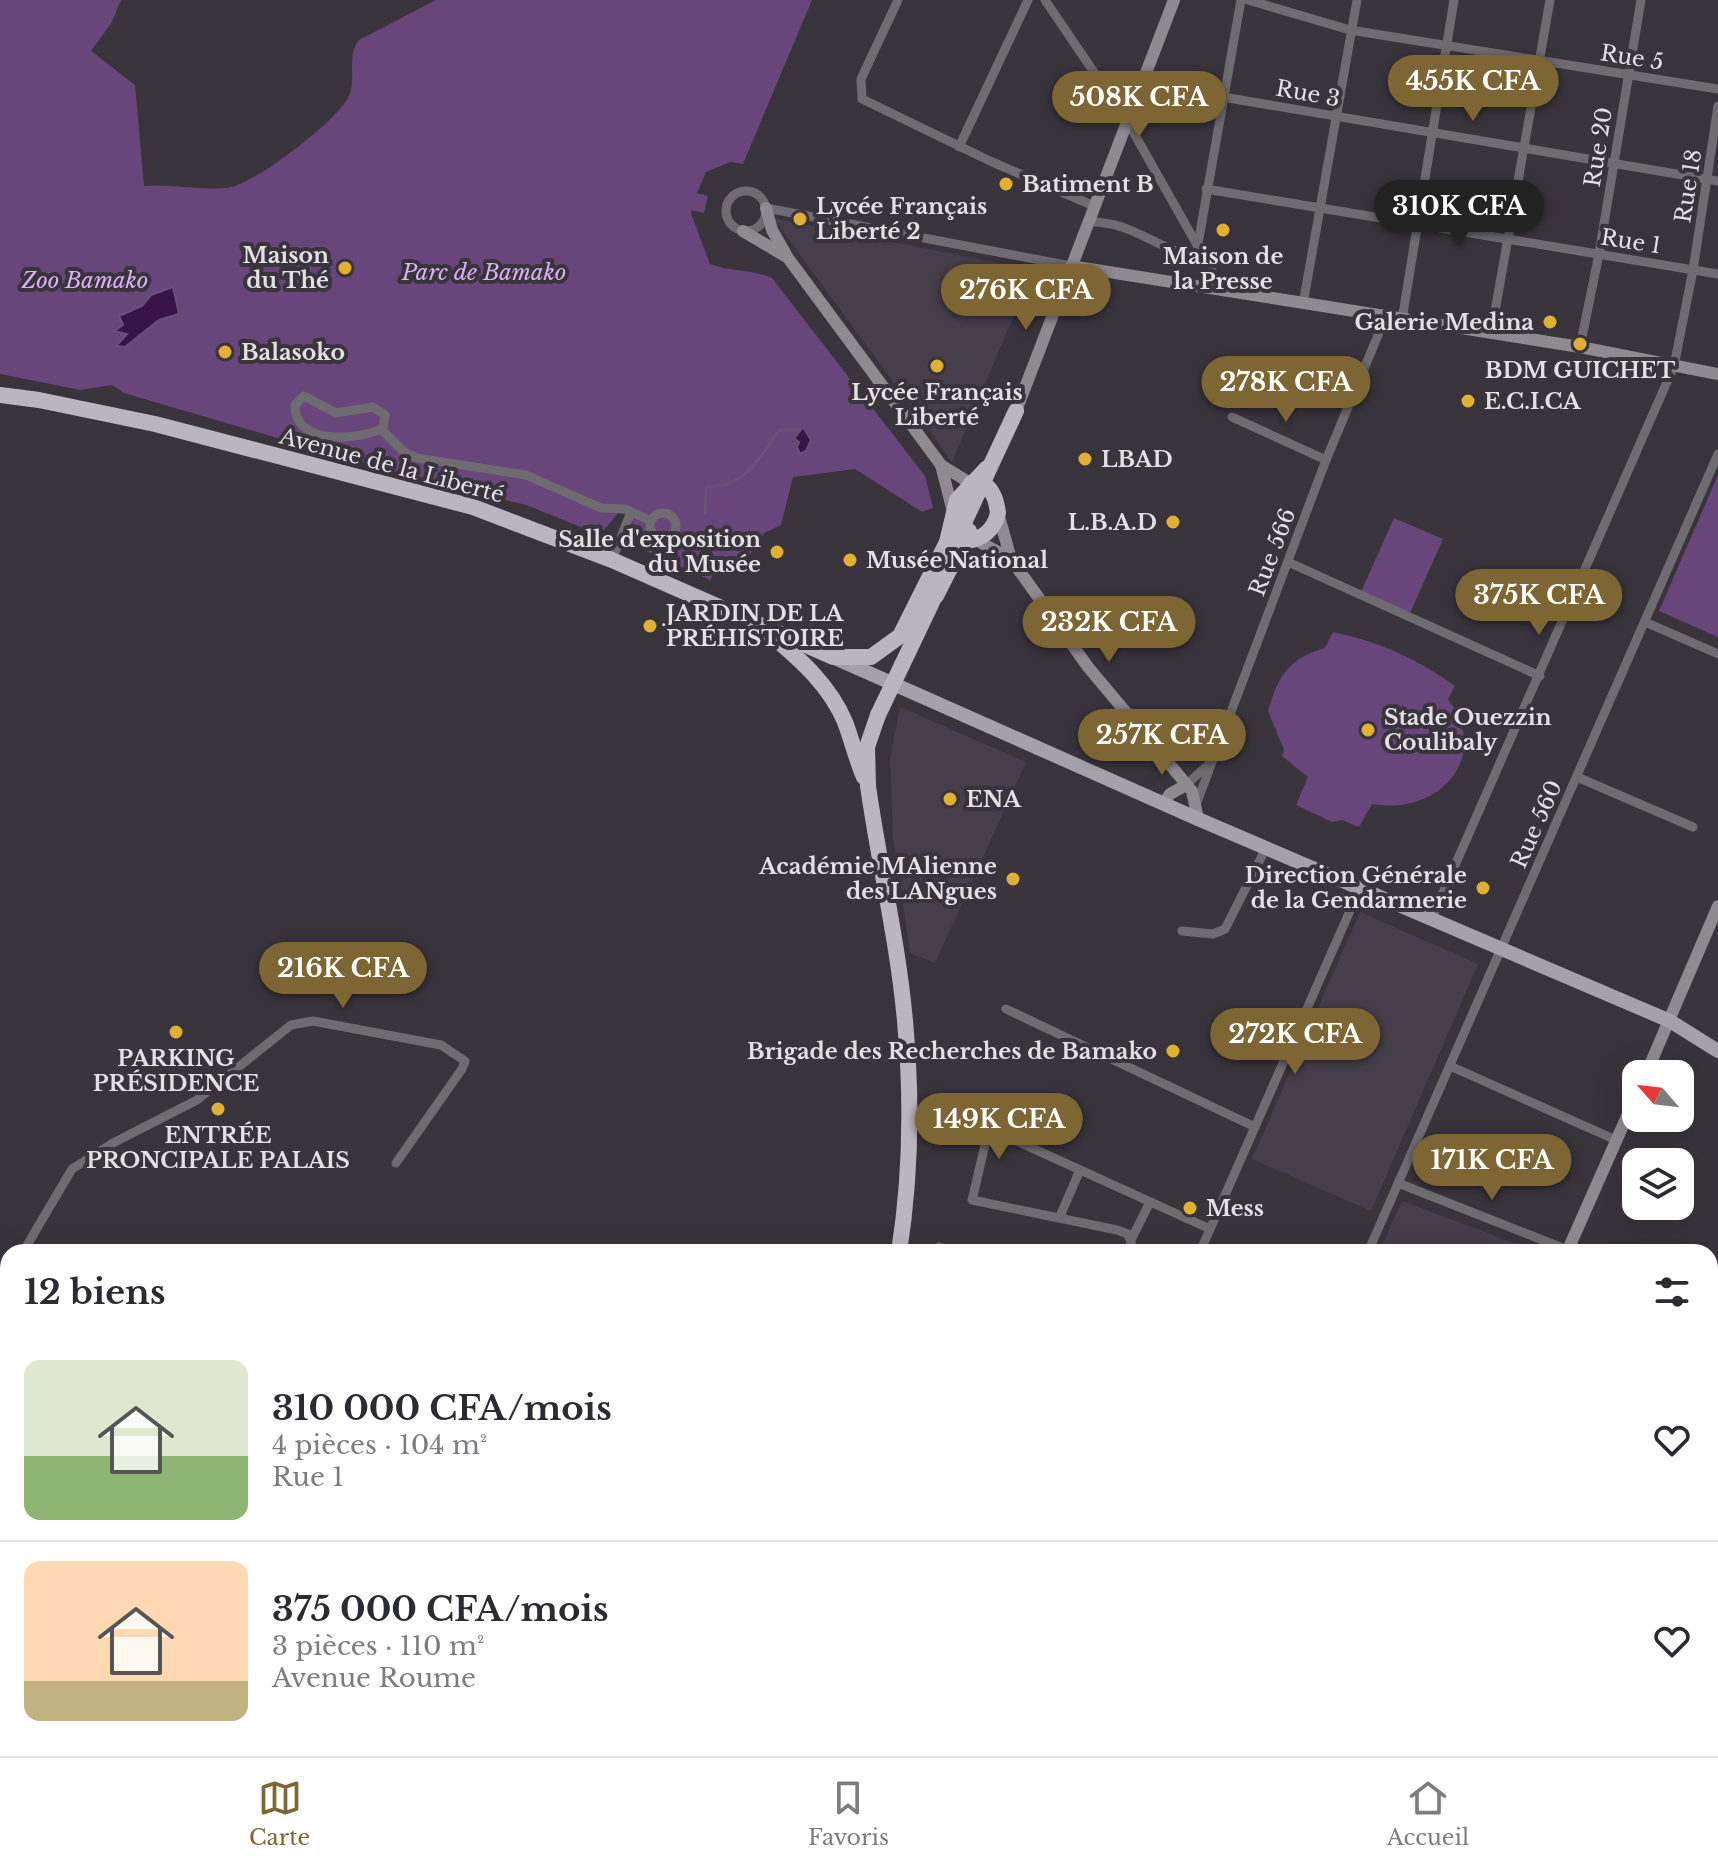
<!DOCTYPE html>
<html lang="fr">
<meta charset="utf-8">
<style>
:root{--surface:#fff;--page:#f7f7f7;--text:#2b2b33;--muted:#7c7c81;--line:#e1e1e2;--accent:#7d6633}
body{margin:0;font-family:"Libre Baskerville",serif;background:var(--page);color:var(--text);height:100vh;display:flex;flex-direction:column;font-size:30px;white-space:nowrap}
*{box-sizing:border-box;margin:0}
p{font-size:26px;color:var(--muted)}
.icon{flex:none;width:44px;height:44px;fill:none;stroke:currentColor;stroke-width:2;stroke-linecap:round;stroke-linejoin:round}
.map{position:relative;flex:1;overflow:hidden}
.drawer{position:absolute;left:0px;top:1244px;width:1718px;height:512px;display:flex;flex-direction:column;background:var(--surface);border-radius:24px 24px 0 0;box-shadow:0 8px 32px #0002}
.drawer>*{flex:none}
.needle{width:52px;rotate:298deg}
.controls{position:absolute;left:1622px;top:1060px;display:grid;gap:16px}
.controls a{display:grid;place-items:center;width:72px;height:72px;border-radius:16px;background:var(--surface);box-shadow:0 8px 32px #0002;font-size:40px}
.price{position:absolute;translate:-50% -68px;padding:0 18px;border-radius:28px;background:var(--accent);color:#fff;font-size:26px;line-height:52px;filter:drop-shadow(0 2px 4px #0008)}
.price::after{content:'';position:absolute;left:50%;top:48px;width:24px;height:18px;margin-left:-12px;background:inherit;clip-path:polygon(0 0,100% 0,50% 100%)}
.price.current{background:#222;color:#fff}
ul{padding:0;list-style:none}
li{display:flex;align-items:center;gap:24px;height:200px;padding:0 24px}
li+li{border-top:2px solid var(--line)}
li span{display:grid;place-items:center;flex:none;width:224px;height:160px;border-radius:16px;color:#555}
li>.icon{margin-inline-start:auto}
span .icon{width:96px;height:96px;fill:#fffc;stroke-width:1}
li b{font-size:34px}
h2{display:flex;justify-content:space-between;align-items:center;height:96px;padding:0 24px;font-size:34px}
.tabs{display:flex;justify-content:space-around;align-items:center;height:112px;border-top:2px solid var(--line);background:var(--surface);font-size:22px;color:var(--muted)}
.tabs a{display:grid;justify-items:center;gap:4px}
.tabs .current{color:var(--accent)}
.map>svg:first-child{display:block}
.built{fill:#463e4b}
.green{fill:#68457a}
.water{fill:#371348;stroke:#6b5077;stroke-width:2}
.lines{fill:none;stroke-linecap:round;stroke-linejoin:round}
.stream{stroke:#6b5077;stroke-width:3}
.street{stroke:#6e6c70;stroke-width:9}
.secondary{stroke:#8e8a90;stroke-width:12}
.primary{stroke:#a5a1a8;stroke-width:14}
.highway{stroke:#bbb5bf;stroke-width:16}
.highway-bridge{stroke:#bbb5bf;stroke-width:16}
.poi-dot{fill:#e1af34;stroke:#39343c;stroke-width:3}
.labels{text-anchor:middle;stroke-width:8;stroke-linejoin:round;paint-order:stroke}
.street-label{font-size:22px;fill:#e3e0e5;stroke:#39343c}
.poi-label{font-size:22px;font-weight:bold;fill:#e3e0e5;stroke:#39343c;text-anchor:start}
.park-label{font-size:22px;font-style:italic;fill:#dcb1f4;stroke:#39343c}
</style>
<div class="map">
<svg width="1718" height="1756" viewBox="0 0 1718 1756">
<rect width="100%" height="100%" fill="#39343c"/>
<g class="built">
<path d="M773,218L1033,270L952,462Z"/>
<path d="M900,707L1026,762L935,963L910,953L893,836L890,758Z"/>
<path d="M1360,912L1478,964L1371,1211L1252,1159Z"/>
<path d="M1402,1201L1538,1252H1379Z"/>
</g>
<g class="green">
<path d="M0,0H121L112,22L91,51L135,85L144,186C171,184 198,190 225,188C252,187 334,123 348,98C358,80 345,58 359,40L436,0H812L743,164L730,162L706,172L697,193L708,196L704,213L691,210L692,216L710,264C731,272 751,269 772,278L925,476L933,508L922,512L855,469L793,477L781,525L764,533L747,559L718,567L710,580L644,550L630,517L619,512L604,530H588L526,505L421,480L124,393L112,385L80,390L0,374Z"/>
<path d="M1718,475V637L1659,611Z"/>
<path d="M1394,518L1443,539L1410,613L1361,592Z"/>
<path d="M1333,632C1378,641 1418,659 1455,686L1448,699C1493,759 1437,816 1372,804L1359,827L1342,820L1332,822L1296,805L1308,777L1282,756L1284,750L1268,711C1278,676 1289,658 1325,648Z"/>
</g>
<g class="water">
<path d="M173,287L179,314L159,320L125,347L116,346L127,334L114,331L123,325L119,316L142,306L151,295Z"/>
<path d="M803,427L811,440L806,451L800,454L797,447L799,442L794,438Z"/>
</g>
<g class="lines">
<path class="stream" d="M705,514L706,487C746,487 758,460 779,430H800"/>
<g class="street">
<path d="M898,0L861,79L862,99L990,161L1094,206"/>
<path d="M1045,0L1127,121L1218,282L1226,289"/>
<path d="M1248,0L1350,30L1718,89"/>
<path d="M1223,97L1718,181"/>
<path d="M959,147L1028,0"/>
<path d="M1206,189L1718,274"/>
<circle cx="746" cy="211" r="20"/>
<path d="M766,208L1071,266"/>
<path d="M1087,222C1137,220 1163,257 1203,256"/>
<path d="M1198,244L1241,0"/>
<path d="M1303,304L1357,0"/>
<path d="M1402,320L1454,0"/>
<path d="M1491,334L1550,0"/>
<path d="M1580,347L1599,254L1641,0"/>
<path d="M1232,417L1326,460"/>
<path d="M383,430L385,415L373,407L336,413L304,396L295,405C294,446 358,440 381,429L404,452L417,458L526,475L601,508L625,509L651,521"/>
<circle cx="663" cy="526" r="13"/>
<path d="M612,560L631,512"/>
<path d="M1288,562L1540,676"/>
<path d="M1645,622L1718,654"/>
<path d="M1577,777L1693,827"/>
<path d="M1186,785L1209,764"/>
<path d="M1197,802L1326,460L1386,316"/>
<path d="M1431,920L1674,366L1693,270L1718,106"/>
<path d="M1182,931L1213,934L1225,929L1266,848"/>
<path d="M1006,1009L1255,1127"/>
<path d="M1450,1066L1616,1140"/>
<path d="M966,1118L1210,1229"/>
<path d="M989,1128L972,1200L1117,1230L1128,1234L1134,1252"/>
<path d="M1398,1183L1573,1252"/>
<path d="M1060,1216L1080,1170"/>
<path d="M1131,1240L1150,1202"/>
<path d="M23,1252L72,1169L113,1143L197,1100L291,1025L313,1021L441,1045L465,1061L462,1069L396,1163"/>
<path d="M932,1252L939,1247L958,1252"/>
<path d="M1200,1252L1360,888"/>
<path d="M1368,1252L1718,454"/>
<path d="M0,1294L8,1279"/>
<path d="M1710,1393L1718,1386"/>
<path d="M0,1398L8,1401"/>
<path d="M1710,1462L1718,1470"/>
<path d="M1710,1557L1718,1565"/>
<path d="M1710,1600L1718,1592"/>
<path d="M1094,1748L1101,1756"/>
<path d="M1199,1748L1207,1756"/>
<path d="M1303,1748L1310,1756"/>
<path d="M1411,1748L1418,1756"/>
<path d="M1517,1748L1524,1756"/>
<path d="M994,1756L1002,1748"/>
<path d="M1341,1756L1350,1748"/>
<path d="M1457,1756L1466,1748"/>
<path d="M1534,1756L1543,1748"/>
</g>
<g class="secondary">
<path d="M766,208L772,230L788,258L941,465L970,483"/>
<path d="M743,231L785,256"/>
<path d="M1071,266L1580,347L1718,374"/>
<path d="M1062,290L1103,272"/>
<path d="M1016,411L1174,0"/>
<path d="M941,465L953,512"/>
<path d="M998,513L1011,559L1088,667L1192,791L1198,819"/>
<path d="M976,540L1011,559"/>
<path d="M1164,802L1170,794L1186,785"/>
<path d="M1646,1074L1718,906"/>
<path d="M1567,1252L1636,1096"/>
<path d="M1710,1309L1718,1307"/>
<path d="M762,1756L771,1748"/>
<path d="M1109,1756L1118,1748"/>
<path d="M1225,1756L1234,1748"/>
</g>
<path class="primary" d="M835,658L1198,819L1670,1021L1718,1051"/>
<g class="highway">
<path d="M0,395L39,400L155,424L473,507L612,560L833,657H871L900,636L947,542L957,500L987,468"/>
<path d="M956,540L1016,411"/>
<path d="M965,541C982,540 994,530 998,513C996,497 991,481 971,483"/>
<path d="M936,596L969,531"/>
<path d="M771,635C801,660 830,686 845,722C852,740 856,759 864,777"/>
<path d="M902,665L932,602L937,583"/>
<path d="M878,715L867,747L868,786C879,864 898,942 905,1021C912,1098 911,1176 899,1252"/>
<path d="M891,1748L899,1756"/>
</g>
<path class="highway-bridge" d="M878,715L902,665"/>
</g>
<g class="poi-dot">
<circle cx="1006" cy="184" r="8"/>
<circle cx="800" cy="219" r="8"/>
<circle cx="1223" cy="230" r="8"/>
<circle cx="345" cy="268" r="8"/>
<circle cx="1550" cy="322" r="8"/>
<circle cx="1580" cy="344" r="8"/>
<circle cx="225" cy="352" r="8"/>
<circle cx="937" cy="366" r="8"/>
<circle cx="1468" cy="401" r="8"/>
<circle cx="1085" cy="459" r="8"/>
<circle cx="1173" cy="522" r="8"/>
<circle cx="777" cy="552" r="8"/>
<circle cx="850" cy="560" r="8"/>
<circle cx="650" cy="626" r="8"/>
<circle cx="1368" cy="730" r="8"/>
<circle cx="950" cy="799" r="8"/>
<circle cx="1013" cy="879" r="8"/>
<circle cx="1483" cy="888" r="8"/>
<circle cx="176" cy="1032" r="8"/>
<circle cx="1173" cy="1051" r="8"/>
<circle cx="218" cy="1109" r="8"/>
<circle cx="1190" cy="1208" r="8"/>
</g>
<g class="labels">
<g class="street-label">
<text transform="translate(1632 57) rotate(9)" y="8">Rue 5</text>
<text transform="translate(1308 93) rotate(10)" y="8">Rue 3</text>
<text transform="translate(1598 147) rotate(-81)" y="8">Rue 20</text>
<text transform="translate(1688 186) rotate(-81)" y="8">Rue 18</text>
<text transform="translate(1631 241) rotate(9)" y="8">Rue 1</text>
<text transform="translate(392 465) rotate(15)" y="8">Avenue de la Liberté</text>
<text transform="translate(1272 552) rotate(-69)" y="8">Rue 566</text>
<text transform="translate(1536 824) rotate(-66)" y="8">Rue 560</text>
</g>
<g class="poi-label">
<text x="1022" y="192">Batiment B</text>
<text x="816" y="214">Lycée Français<tspan x="816" dy="25">Liberté 2</tspan></text>
<text x="329" y="263" text-anchor="end">Maison<tspan x="329" dy="25">du Thé</tspan></text>
<text x="1223" y="264" text-anchor="middle">Maison de<tspan x="1223" dy="25">la Presse</tspan></text>
<text x="1534" y="330" text-anchor="end">Galerie Medina</text>
<text x="241" y="360">Balasoko</text>
<text x="1580" y="378" text-anchor="middle">BDM GUICHET</text>
<text x="937" y="400" text-anchor="middle">Lycée Français<tspan x="937" dy="25">Liberté</tspan></text>
<text x="1484" y="409">E.C.I.CA</text>
<text x="1101" y="467">LBAD</text>
<text x="1157" y="530" text-anchor="end">L.B.A.D</text>
<text x="761" y="547" text-anchor="end">Salle d'exposition<tspan x="761" dy="25">du Musée</tspan></text>
<text x="866" y="568">Musée National</text>
<text x="666" y="621">JARDIN DE LA<tspan x="666" dy="25">PRÉHISTOIRE</tspan></text>
<text x="1384" y="725">Stade Ouezzin<tspan x="1384" dy="25">Coulibaly</tspan></text>
<text x="966" y="807">ENA</text>
<text x="997" y="874" text-anchor="end">Académie MAlienne<tspan x="997" dy="25">des LANgues</tspan></text>
<text x="1467" y="883" text-anchor="end">Direction Générale<tspan x="1467" dy="25">de la Gendarmerie</tspan></text>
<text x="1157" y="1059" text-anchor="end">Brigade des Recherches de Bamako</text>
<text x="176" y="1066" text-anchor="middle">PARKING<tspan x="176" dy="25">PRÉSIDENCE</tspan></text>
<text x="218" y="1143" text-anchor="middle">ENTRÉE<tspan x="218" dy="25">PRONCIPALE PALAIS</tspan></text>
<text x="1206" y="1216">Mess</text>
</g>
<g class="park-label">
<text x="484" y="280">Parc de Bamako</text>
<text x="85" y="288">Zoo Bamako</text>
</g>
</g>
</svg>
<div class="controls">
<a><svg class="needle" viewBox="-14 -14 28 28"><path d="M0-13l5 13h-10z" fill="#e53935"/><path d="M0 13l5-13h-10z" fill="#7c7c81"/></svg></a>
<a><svg class="icon" aria-label="layers" viewBox="0 0 24 24"><path d="M12 4l9 5-9 5-9-5zM3 14l9 5 9-5"/></svg></a>
</div>
<b class="price" style="left:1473px;top:123px">455K CFA</b>
<b class="price" style="left:1139px;top:139px">508K CFA</b>
<b class="price current" style="left:1459px;top:248px">310K CFA</b>
<b class="price" style="left:1026px;top:332px">276K CFA</b>
<b class="price" style="left:1286px;top:424px">278K CFA</b>
<b class="price" style="left:1539px;top:637px">375K CFA</b>
<b class="price" style="left:1109px;top:664px">232K CFA</b>
<b class="price" style="left:1162px;top:777px">257K CFA</b>
<b class="price" style="left:343px;top:1010px">216K CFA</b>
<b class="price" style="left:1295px;top:1076px">272K CFA</b>
<b class="price" style="left:999px;top:1161px">149K CFA</b>
<b class="price" style="left:1492px;top:1202px">171K CFA</b>
<section class="drawer">
<h2>12 biens<svg class="icon" aria-label="filters" viewBox="0 0 24 24"><path d="M4 7h16M4 17h16"/><circle cx="9" cy="7" r="2"/><circle cx="15" cy="17" r="2"/></svg></h2>
<ul>
<li><span style="background:linear-gradient(#dfe7d0 60%,#8fb573 0)"><svg class="icon" aria-label="home" viewBox="0 0 24 24"><path d="M3 11l9-7 9 7M6 9v11h12V9"/></svg></span><div><b>310 000 CFA/mois</b><p>4 pièces · 104 m²</p><p>Rue 1</p></div><svg class="icon" aria-label="heart" viewBox="0 0 24 24"><path d="M12 20l-8-8c-3-5 5-10 8-4 3-6 11-1 8 4z"/></svg></li>
<li><span style="background:linear-gradient(#ffd9b3 75%,#c2b280 0)"><svg class="icon" aria-label="home" viewBox="0 0 24 24"><path d="M3 11l9-7 9 7M6 9v11h12V9"/></svg></span><div><b>375 000 CFA/mois</b><p>3 pièces · 110 m²</p><p>Avenue Roume</p></div><svg class="icon" aria-label="heart" viewBox="0 0 24 24"><path d="M12 20l-8-8c-3-5 5-10 8-4 3-6 11-1 8 4z"/></svg></li>
</ul>
</section>
</div>
<nav class="tabs">
<a class="current"><svg class="icon" aria-label="map" viewBox="0 0 24 24"><path d="M3 6l6-2 6 2 6-2v14l-6 2-6-2-6 2zM9 4v14M15 6v14"/></svg>Carte</a>
<a><svg class="icon" aria-label="saved" viewBox="0 0 24 24"><path d="M7 4h10v16l-5-4-5 4z"/></svg>Favoris</a>
<a><svg class="icon" aria-label="home" viewBox="0 0 24 24"><path d="M3 11l9-7 9 7M6 9v11h12V9"/></svg>Accueil</a>
</nav>
